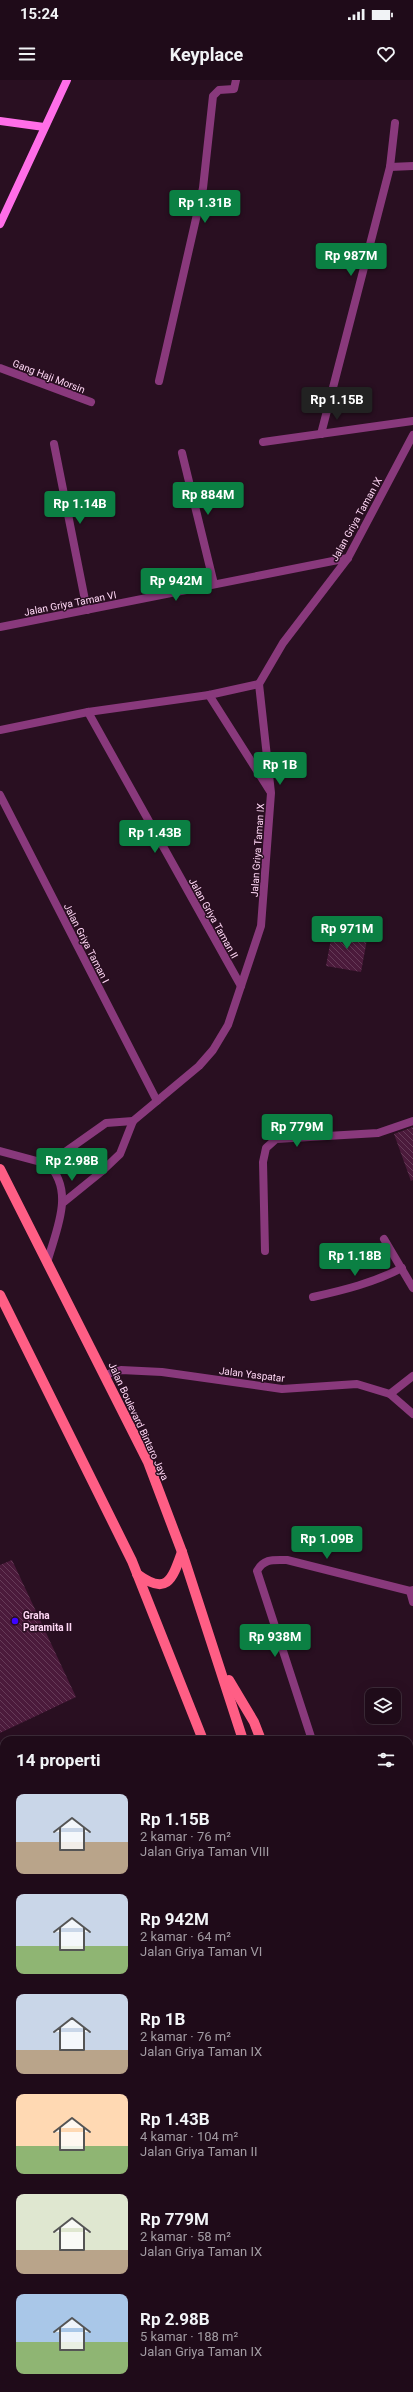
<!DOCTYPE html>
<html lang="id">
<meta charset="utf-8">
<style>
:root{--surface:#1f0b19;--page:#2c1926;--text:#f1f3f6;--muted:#a19ba2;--line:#3c2b38;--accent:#0b8043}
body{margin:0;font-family:Roboto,sans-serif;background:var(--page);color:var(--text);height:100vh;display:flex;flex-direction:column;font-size:15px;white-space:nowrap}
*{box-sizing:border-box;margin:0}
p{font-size:13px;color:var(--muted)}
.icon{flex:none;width:22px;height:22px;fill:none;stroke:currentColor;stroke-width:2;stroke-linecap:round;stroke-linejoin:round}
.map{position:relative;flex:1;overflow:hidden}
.side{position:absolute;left:0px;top:1656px;width:413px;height:656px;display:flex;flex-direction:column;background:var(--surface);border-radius:12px 12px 0 0;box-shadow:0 4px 16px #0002,0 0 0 1px var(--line)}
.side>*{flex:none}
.buttons{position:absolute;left:365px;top:1608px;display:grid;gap:8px}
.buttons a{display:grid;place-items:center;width:36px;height:36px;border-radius:8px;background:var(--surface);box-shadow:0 4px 16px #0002,0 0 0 1px var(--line);font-size:20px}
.price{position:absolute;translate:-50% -34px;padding:0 9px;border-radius:4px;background:var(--accent);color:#fff;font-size:13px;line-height:26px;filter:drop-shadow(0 1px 2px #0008)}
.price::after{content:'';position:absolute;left:50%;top:24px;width:12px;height:9px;margin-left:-6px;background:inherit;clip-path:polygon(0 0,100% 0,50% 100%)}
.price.on{background:#222;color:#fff}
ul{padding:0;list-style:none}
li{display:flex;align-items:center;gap:12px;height:100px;padding:0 16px}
li span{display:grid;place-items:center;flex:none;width:112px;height:80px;border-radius:8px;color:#555}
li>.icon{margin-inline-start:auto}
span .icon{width:48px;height:48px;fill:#fffc;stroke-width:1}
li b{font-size:17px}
h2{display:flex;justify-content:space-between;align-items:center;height:48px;padding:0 16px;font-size:17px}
.status{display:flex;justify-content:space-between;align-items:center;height:28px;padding:0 20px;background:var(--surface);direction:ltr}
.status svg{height:11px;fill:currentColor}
header{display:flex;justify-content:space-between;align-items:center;height:52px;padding:0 16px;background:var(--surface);font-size:18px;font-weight:700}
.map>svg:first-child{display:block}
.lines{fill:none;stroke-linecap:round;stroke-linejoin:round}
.river{stroke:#3a0948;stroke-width:32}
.building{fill:url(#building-back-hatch)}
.street{stroke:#89397c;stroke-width:8}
.secondary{stroke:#ff6ee8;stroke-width:8}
.primary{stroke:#ff5e85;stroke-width:10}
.poi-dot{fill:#3d03ff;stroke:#290f21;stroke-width:1.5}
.labels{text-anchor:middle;stroke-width:3;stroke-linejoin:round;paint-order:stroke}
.street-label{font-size:10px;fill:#ffd7f5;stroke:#290f21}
.poi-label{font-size:10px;font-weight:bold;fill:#ffd7f5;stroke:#290f21;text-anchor:start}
</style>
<div class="status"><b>15:24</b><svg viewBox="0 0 49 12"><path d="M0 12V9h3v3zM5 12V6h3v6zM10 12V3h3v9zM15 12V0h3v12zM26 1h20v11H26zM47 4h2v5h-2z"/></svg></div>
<header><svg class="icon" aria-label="menu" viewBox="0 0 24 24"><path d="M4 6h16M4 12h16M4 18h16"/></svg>Keyplace<svg class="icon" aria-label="heart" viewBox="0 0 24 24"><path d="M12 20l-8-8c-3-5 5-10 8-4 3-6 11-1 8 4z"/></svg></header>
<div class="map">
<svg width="413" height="2312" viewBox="0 0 413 2312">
<defs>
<pattern id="building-back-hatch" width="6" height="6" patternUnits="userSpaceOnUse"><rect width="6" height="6" fill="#4b1a3b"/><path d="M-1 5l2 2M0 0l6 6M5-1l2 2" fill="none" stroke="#663b58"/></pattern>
</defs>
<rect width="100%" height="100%" fill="#290f21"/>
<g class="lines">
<g class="river">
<path d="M0,2168L4,2166"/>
<path d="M409,2217L413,2216"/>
</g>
</g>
<g class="building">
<path d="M333,848L368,854L361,892L326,886Z"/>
<path d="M413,1047V1100L411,1101L394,1054Z"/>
<path d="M12,1480L76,1617L0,1653V1485Z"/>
</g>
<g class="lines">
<g class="street">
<path d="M390,87L413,86"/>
<path d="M0,288L91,322"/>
<path d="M159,301L203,108L213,16L219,10L234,9L236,0"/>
<path d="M321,354L390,87L395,43"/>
<path d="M263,362L413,341"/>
<path d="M54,364L87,530"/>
<path d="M182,373L214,504"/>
<path d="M0,547L348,478"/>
<path d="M209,615L270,711"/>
<path d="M88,632L241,906"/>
<path d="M0,650L88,632L209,615L259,604"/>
<path d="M0,715L157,1021"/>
<path d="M0,1071L48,1084C76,1112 55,1152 47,1183"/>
<path d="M48,1084L106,1043L133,1041"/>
<path d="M64,1122L101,1092L120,1074L133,1041L199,986L213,970L228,945L261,846L271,713L259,604L283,563L348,478L413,355"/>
<path d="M384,1159L413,1208"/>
<path d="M265,1171L263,1082L266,1068L276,1059L378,1053L413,1041"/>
<path d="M313,1217C344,1210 373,1203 402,1188"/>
<path d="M105,1295L121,1290L162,1292L282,1309L357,1304L390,1314L413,1296"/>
<path d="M390,1314L413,1334"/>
<path d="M410,1511L413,1522"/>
<path d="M312,1660L257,1491C264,1478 274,1480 287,1480L410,1511L413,1510"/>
<path d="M409,1886L413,1884"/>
<path d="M409,1953L413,1965"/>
</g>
<g class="secondary">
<path d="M0,41L44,47"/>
<path d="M0,144L67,0"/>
<path d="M0,1890L4,1892"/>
<path d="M409,2161H413"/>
<path d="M286,2308L288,2312"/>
</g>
<g class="primary">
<path d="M0,1089L148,1382L182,1472L243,1660"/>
<path d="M0,1215L132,1481L203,1660"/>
<path d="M137,1494C167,1516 172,1500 182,1472"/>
<path d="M229,1600L254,1642L261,1660"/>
<path d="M409,2116L413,2131"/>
<path d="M373,2312V2308"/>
<path d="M399,2312V2308"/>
</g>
</g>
<circle class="poi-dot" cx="15" cy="1541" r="4"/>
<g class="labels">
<g class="street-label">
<text transform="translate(49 296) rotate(21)" y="4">Gang Haji Morsin</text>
<text transform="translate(356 439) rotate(-61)" y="4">Jalan Griya Taman IX</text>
<text transform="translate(70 523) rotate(-11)" y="4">Jalan Griya Taman VI</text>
<text transform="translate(257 770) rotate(-86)" y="4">Jalan Griya Taman IX</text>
<text transform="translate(214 838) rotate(61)" y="4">Jalan Griya Taman II</text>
<text transform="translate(87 863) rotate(63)" y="4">Jalan Griya Taman I</text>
<text transform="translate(252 1294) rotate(7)" y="4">Jalan Yaspatar</text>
<text transform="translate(139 1341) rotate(65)" y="4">Jalan Boulevard Bintaro Jaya</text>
</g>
<g class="poi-label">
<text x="23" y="1539">Graha<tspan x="23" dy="12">Paramita II</tspan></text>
</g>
</g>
</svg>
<div class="buttons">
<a><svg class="icon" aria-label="layers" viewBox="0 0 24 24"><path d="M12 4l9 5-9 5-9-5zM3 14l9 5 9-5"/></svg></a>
</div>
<b class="price" style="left:205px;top:144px">Rp 1.31B</b>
<b class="price" style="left:351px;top:197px">Rp 987M</b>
<b class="price on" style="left:337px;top:341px">Rp 1.15B</b>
<b class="price" style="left:208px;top:436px">Rp 884M</b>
<b class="price" style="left:80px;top:445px">Rp 1.14B</b>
<b class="price" style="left:176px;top:522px">Rp 942M</b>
<b class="price" style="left:280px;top:706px">Rp 1B</b>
<b class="price" style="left:155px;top:774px">Rp 1.43B</b>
<b class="price" style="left:347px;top:870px">Rp 971M</b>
<b class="price" style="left:297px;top:1068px">Rp 779M</b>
<b class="price" style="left:72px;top:1102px">Rp 2.98B</b>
<b class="price" style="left:355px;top:1197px">Rp 1.18B</b>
<b class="price" style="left:327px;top:1480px">Rp 1.09B</b>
<b class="price" style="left:275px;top:1578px">Rp 938M</b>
<section class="side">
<h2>14 properti<svg class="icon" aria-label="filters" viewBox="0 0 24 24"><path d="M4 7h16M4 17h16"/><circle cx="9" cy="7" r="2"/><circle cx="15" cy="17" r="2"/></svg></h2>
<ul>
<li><span style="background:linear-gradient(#c9d6e8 60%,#b9a48a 0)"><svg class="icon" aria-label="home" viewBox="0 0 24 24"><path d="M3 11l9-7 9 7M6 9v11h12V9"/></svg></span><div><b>Rp 1.15B</b><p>2 kamar · 76 m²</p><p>Jalan Griya Taman VIII</p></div></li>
<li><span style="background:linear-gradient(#c9d6e8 65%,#8fb573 0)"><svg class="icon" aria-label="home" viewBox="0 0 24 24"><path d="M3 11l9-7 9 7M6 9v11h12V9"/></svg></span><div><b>Rp 942M</b><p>2 kamar · 64 m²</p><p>Jalan Griya Taman VI</p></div></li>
<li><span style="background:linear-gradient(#c9d6e8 70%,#b9a48a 0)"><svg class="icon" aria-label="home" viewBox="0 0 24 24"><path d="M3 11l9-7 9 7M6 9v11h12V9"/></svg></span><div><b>Rp 1B</b><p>2 kamar · 76 m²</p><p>Jalan Griya Taman IX</p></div></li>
<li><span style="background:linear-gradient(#ffd9b3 65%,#8fb573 0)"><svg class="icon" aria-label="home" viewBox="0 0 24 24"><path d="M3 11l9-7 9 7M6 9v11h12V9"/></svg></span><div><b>Rp 1.43B</b><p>4 kamar · 104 m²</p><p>Jalan Griya Taman II</p></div></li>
<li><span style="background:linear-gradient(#dfe7d0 70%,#b9a48a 0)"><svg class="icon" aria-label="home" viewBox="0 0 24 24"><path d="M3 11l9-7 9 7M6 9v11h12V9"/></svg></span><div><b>Rp 779M</b><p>2 kamar · 58 m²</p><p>Jalan Griya Taman IX</p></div></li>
<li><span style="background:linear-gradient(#a9c7e8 60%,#8fb573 0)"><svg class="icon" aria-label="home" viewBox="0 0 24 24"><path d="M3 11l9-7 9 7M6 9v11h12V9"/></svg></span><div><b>Rp 2.98B</b><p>5 kamar · 188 m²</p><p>Jalan Griya Taman IX</p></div></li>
</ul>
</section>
</div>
